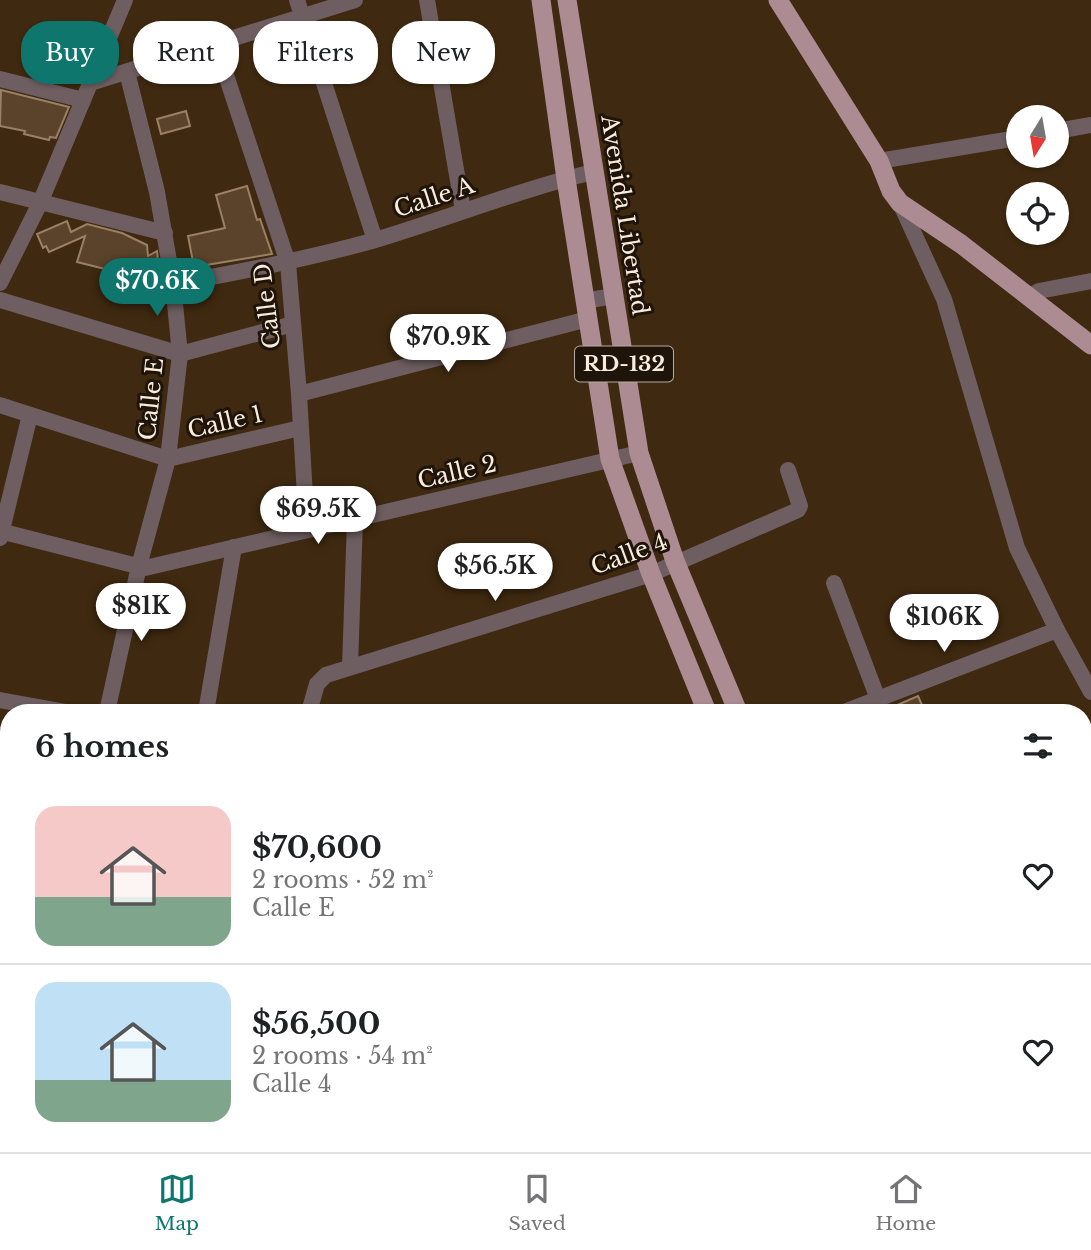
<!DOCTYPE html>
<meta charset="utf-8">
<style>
:root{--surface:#fff;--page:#f2f2f2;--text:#202124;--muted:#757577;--line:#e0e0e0;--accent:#0f766e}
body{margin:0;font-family:"Libre Baskerville",serif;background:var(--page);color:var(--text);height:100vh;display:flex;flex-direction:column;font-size:26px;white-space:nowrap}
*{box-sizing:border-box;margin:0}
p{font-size:23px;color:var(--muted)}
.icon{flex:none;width:38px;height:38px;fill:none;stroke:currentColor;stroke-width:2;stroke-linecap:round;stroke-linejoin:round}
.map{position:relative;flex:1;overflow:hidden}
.side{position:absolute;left:0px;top:704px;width:1092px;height:450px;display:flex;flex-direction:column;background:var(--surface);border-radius:28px 28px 0 0;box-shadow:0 2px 5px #0004}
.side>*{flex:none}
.banner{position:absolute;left:21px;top:21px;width:700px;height:63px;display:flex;gap:14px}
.needle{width:46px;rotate:191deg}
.buttons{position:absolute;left:1006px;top:105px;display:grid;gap:14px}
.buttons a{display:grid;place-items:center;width:63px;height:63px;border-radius:50%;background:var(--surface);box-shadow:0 2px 5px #0004;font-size:35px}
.price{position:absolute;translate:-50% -60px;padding:0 16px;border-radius:24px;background:#fff;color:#222;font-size:23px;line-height:46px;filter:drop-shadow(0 2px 4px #0008)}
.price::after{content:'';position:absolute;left:50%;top:42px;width:21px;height:16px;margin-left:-10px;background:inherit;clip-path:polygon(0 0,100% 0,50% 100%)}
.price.active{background:var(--accent);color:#fff}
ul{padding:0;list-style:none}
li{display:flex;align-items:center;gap:21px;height:175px;padding:0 35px}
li+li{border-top:2px solid var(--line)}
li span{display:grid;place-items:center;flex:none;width:196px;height:140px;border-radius:21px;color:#555}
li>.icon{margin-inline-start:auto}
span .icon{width:84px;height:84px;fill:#fffc;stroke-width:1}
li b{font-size:30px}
h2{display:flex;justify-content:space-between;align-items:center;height:84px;padding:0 35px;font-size:30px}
.tag{padding:0 24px;border-radius:28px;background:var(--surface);box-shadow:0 2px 5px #0004;font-size:24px;line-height:63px}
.tag.active{background:var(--accent);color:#fff}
.tab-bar{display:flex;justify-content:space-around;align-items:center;height:98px;border-top:2px solid var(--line);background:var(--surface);font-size:19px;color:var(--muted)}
.tab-bar a{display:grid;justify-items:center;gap:4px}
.tab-bar .active{color:var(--accent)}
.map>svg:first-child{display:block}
.building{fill:#5a432a;stroke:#9a8065;stroke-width:2}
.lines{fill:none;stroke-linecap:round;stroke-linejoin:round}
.minor{stroke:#6e5e61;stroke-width:16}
.primary{stroke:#ad8b92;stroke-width:19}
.labels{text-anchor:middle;stroke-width:6;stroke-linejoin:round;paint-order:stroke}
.shield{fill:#1e140a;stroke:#b8ab9e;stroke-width:2}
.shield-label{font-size:21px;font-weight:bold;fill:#faecdd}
.street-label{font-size:23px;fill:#faecdd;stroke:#1e140a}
</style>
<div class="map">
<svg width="1091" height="1152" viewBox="0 0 1091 1152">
<rect width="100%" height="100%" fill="#3f2910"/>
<g class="building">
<path d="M1,90L69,107L56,138L50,137L49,140L24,134L25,131L0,126Z"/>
<path d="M186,111L190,126L161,134L157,119Z"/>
<path d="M247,186L257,220L260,219L272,254L194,267L188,236L225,228L216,195Z"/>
<path d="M67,221L71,232L87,224L122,233L147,245L148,256L157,251L158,260L153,281L77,262L85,236L49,252L46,246L43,248L37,234Z"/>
<path d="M918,696L925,712H881Z"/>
</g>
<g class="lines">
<g class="minor">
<path d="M297,0L375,240"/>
<path d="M427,0L463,210"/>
<path d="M216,45L288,263L299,394L307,530"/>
<path d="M0,79L83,100"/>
<path d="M90,83L355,0"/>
<path d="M1057,131L1091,125"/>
<path d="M879,161L1018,138"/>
<path d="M0,192L165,233"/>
<path d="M900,203L944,299L1017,548L1057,630L1091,692"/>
<path d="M0,283L40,203L125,0"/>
<path d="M173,284C241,272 307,259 372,241C446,219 518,190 593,172"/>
<path d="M1028,297L1039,291L1091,281"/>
<path d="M0,300L180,354L293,324"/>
<path d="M585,301L613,296"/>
<path d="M299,394L588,319"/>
<path d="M0,405L168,459L300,428"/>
<path d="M0,531L145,568L639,453"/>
<path d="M0,538L30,415"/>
<path d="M834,583L878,699"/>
<path d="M350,667L355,519"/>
<path d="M0,700L66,712"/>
<path d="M107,712L139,566L168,459L180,354L173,284L157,192L127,72"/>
<path d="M206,712L234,547"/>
<path d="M309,712L317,684L326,675L651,574L798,510L800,506L788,470"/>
<path d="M844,712L1057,630"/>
<path d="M1083,764L1091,761"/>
<path d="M0,805L9,806"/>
<path d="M1083,871L1091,867"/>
<path d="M0,922L9,925"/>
<path d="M0,1061L9,1058"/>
<path d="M1083,1067L1091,1062"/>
<path d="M89,1144L92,1152"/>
<path d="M240,1144L242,1152"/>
<path d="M368,1144L372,1152"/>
<path d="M481,1144L485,1152"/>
<path d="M25,1152L51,1144"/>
<path d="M630,1152L645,1144"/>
</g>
<g class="primary">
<path d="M541,0L566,179L610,459L651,574L707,712"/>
<path d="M567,0L639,453L675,561L738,712"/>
<path d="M778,0L879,161L891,191L900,203L961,244L1091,345"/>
<path d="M885,1144L889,1152"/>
<path d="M918,1144L922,1152"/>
</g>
</g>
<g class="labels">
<rect class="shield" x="575" y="346.5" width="98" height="35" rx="5"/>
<g class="shield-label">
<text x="624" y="371">RD-132</text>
</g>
<g class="street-label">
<text transform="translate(434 197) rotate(-18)" y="8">Calle A</text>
<text transform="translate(625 215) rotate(81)" y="8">Avenida Libertad</text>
<text transform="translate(267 306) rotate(-97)" y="8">Calle D</text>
<text transform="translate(151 399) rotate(-84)" y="8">Calle E</text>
<text transform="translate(225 422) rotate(-13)" y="8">Calle 1</text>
<text transform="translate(457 472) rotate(-13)" y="8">Calle 2</text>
<text transform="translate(629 554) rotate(-20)" y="8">Calle 4</text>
</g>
</g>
</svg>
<div class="buttons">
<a><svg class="needle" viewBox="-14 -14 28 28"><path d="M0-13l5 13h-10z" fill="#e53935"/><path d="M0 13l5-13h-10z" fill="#757577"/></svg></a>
<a><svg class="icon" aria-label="locate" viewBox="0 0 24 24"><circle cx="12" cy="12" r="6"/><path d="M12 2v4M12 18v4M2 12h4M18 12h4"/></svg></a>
</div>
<b class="price active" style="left:157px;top:318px">$70.6K</b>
<b class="price" style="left:448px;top:374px">$70.9K</b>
<b class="price" style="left:318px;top:546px">$69.5K</b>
<b class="price" style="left:495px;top:603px">$56.5K</b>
<b class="price" style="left:141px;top:643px">$81K</b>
<b class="price" style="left:944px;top:654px">$106K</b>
<div class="banner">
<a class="tag active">Buy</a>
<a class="tag">Rent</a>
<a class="tag">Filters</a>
<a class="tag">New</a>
</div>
<section class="side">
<h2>6 homes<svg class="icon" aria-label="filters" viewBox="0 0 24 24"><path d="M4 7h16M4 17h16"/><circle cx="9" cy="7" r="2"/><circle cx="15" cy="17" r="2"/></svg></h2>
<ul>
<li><span style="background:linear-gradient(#f6c9c9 65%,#7fa58c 0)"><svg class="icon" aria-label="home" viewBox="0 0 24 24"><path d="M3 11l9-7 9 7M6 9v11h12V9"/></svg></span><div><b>$70,600</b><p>2 rooms · 52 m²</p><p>Calle E</p></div><svg class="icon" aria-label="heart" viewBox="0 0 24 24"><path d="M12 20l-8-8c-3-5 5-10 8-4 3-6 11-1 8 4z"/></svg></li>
<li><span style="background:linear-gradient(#bfe0f5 70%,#7fa58c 0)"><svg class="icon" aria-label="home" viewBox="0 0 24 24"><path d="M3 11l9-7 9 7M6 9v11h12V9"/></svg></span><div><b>$56,500</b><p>2 rooms · 54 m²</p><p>Calle 4</p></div><svg class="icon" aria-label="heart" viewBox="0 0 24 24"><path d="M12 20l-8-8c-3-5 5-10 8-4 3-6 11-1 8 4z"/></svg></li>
</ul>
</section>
</div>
<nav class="tab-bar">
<a class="active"><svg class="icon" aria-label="map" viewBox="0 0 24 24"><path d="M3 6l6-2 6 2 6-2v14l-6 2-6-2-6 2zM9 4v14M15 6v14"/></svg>Map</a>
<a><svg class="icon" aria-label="saved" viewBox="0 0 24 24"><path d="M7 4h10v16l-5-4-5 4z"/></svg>Saved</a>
<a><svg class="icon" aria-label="home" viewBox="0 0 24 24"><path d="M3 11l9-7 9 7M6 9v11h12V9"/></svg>Home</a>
</nav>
